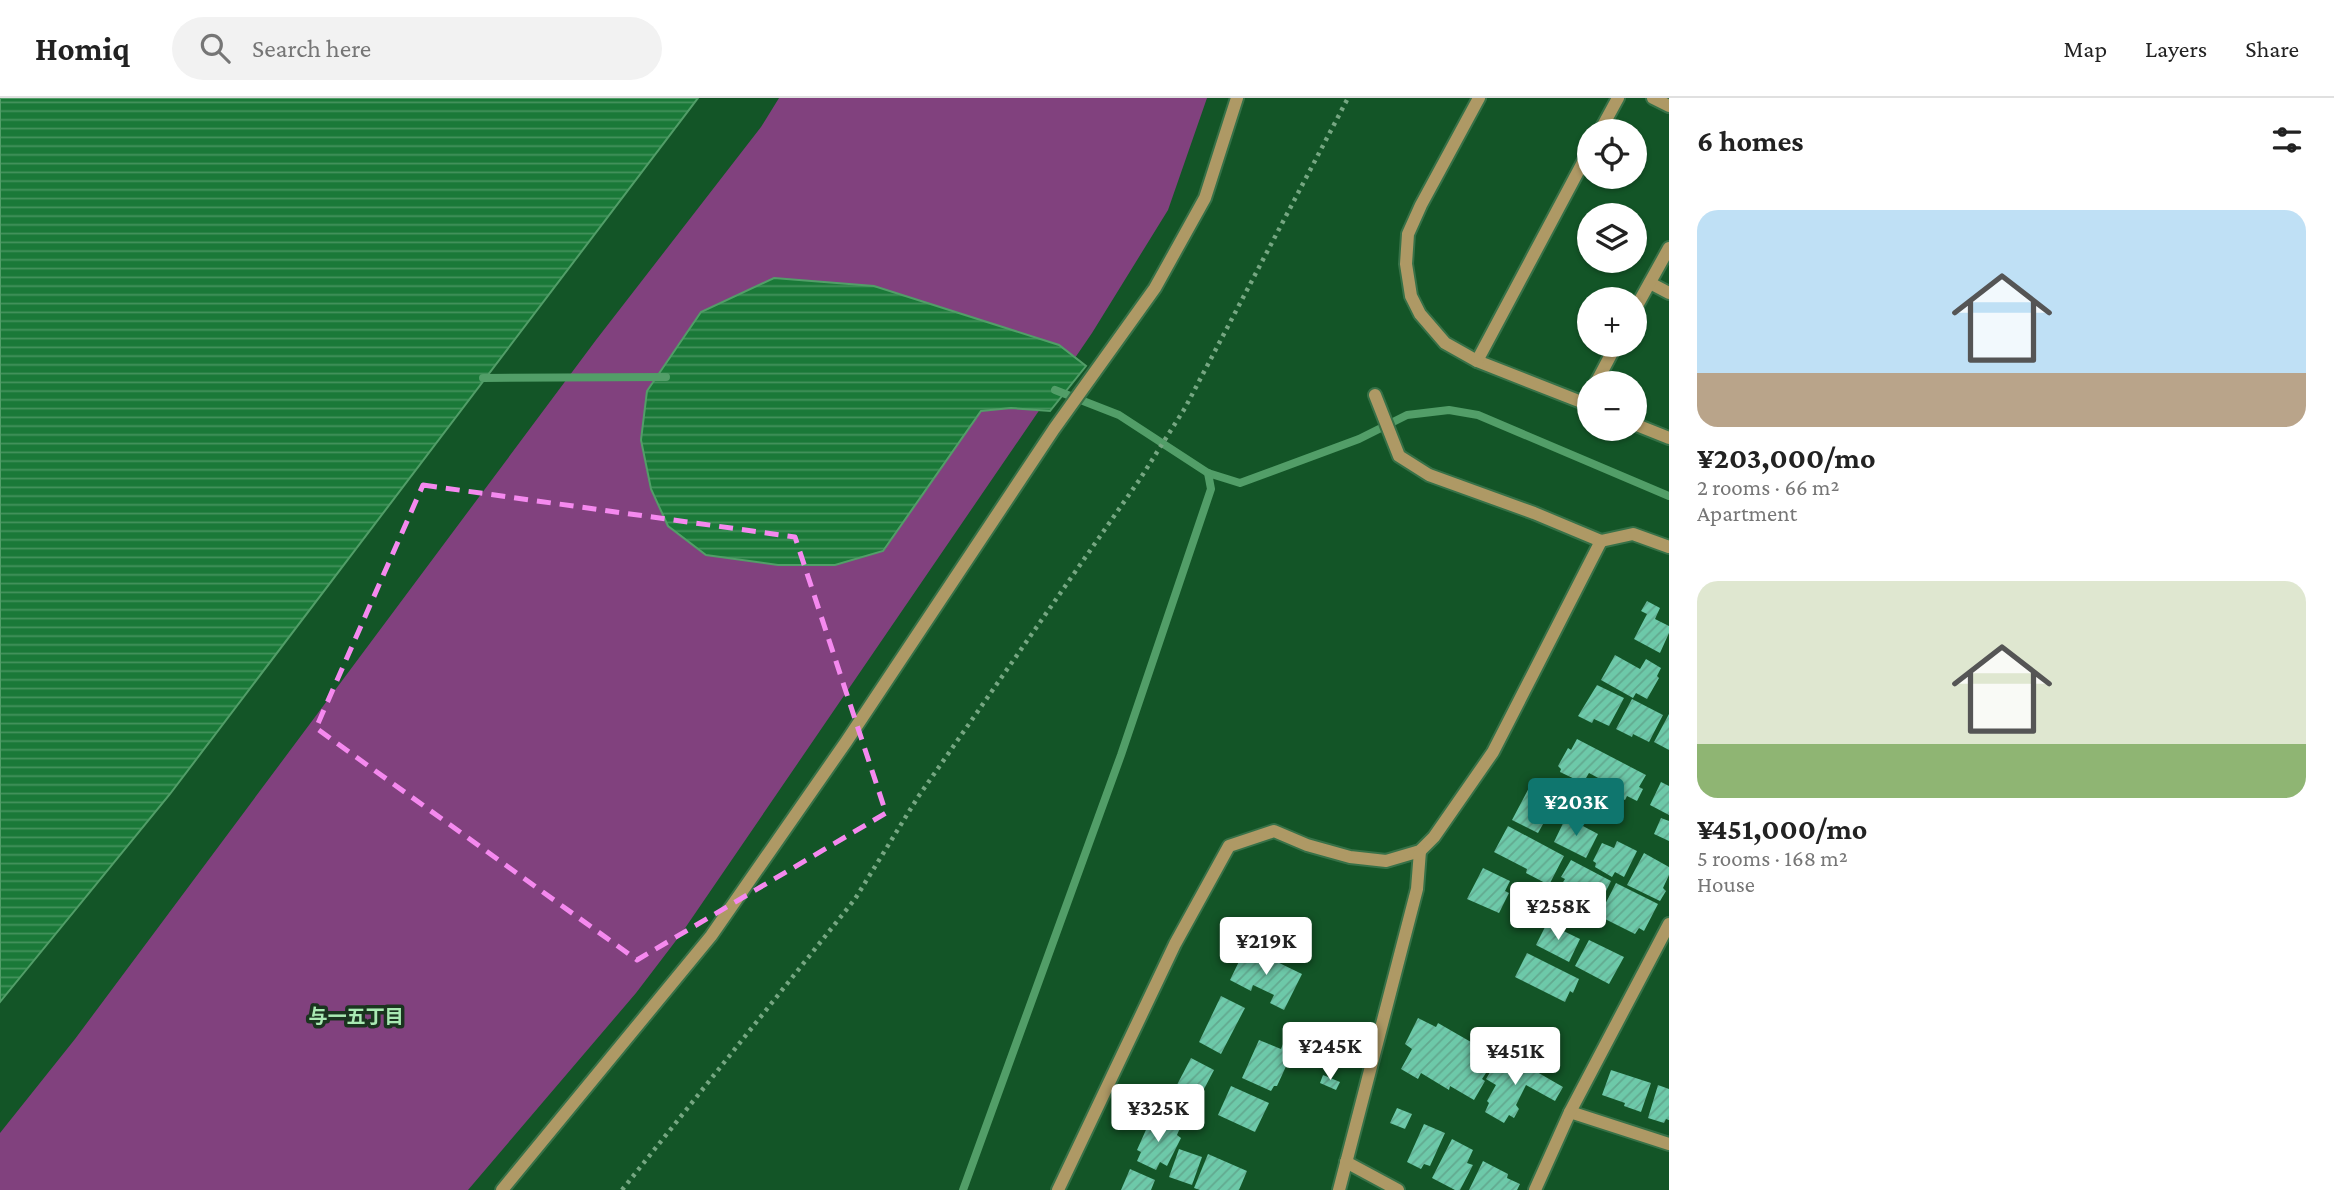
<!DOCTYPE html>
<meta charset="utf-8">
<style>
:root{--surface:#fff;--page:#f2f2f2;--text:#222;--muted:#767676;--line:#e0e0e0;--accent:#0f766e}
body{margin:0;font-family:"Crimson Pro","Noto Sans JP",serif;background:var(--page);color:var(--text);height:100vh;display:flex;flex-direction:column;font-size:26px;white-space:nowrap}
*{box-sizing:border-box;margin:0}
p{font-size:23px;color:var(--muted)}
.icon{flex:none;width:38px;height:38px;fill:none;stroke:currentColor;stroke-width:2;stroke-linecap:round;stroke-linejoin:round}
.map{position:relative;flex:1;overflow:hidden}
.sheet{display:flex;flex-direction:column;background:var(--surface);width:665px}
.sheet>*{flex:none}
.controls{position:absolute;left:1577px;top:21px;display:grid;gap:14px}
.controls a{display:grid;place-items:center;width:70px;height:70px;border-radius:50%;background:var(--surface);box-shadow:0 2px 5px #0004;font-size:35px}
.price{position:absolute;translate:-50% -60px;padding:0 16px;border-radius:7px;background:#fff;color:#222;font-size:23px;line-height:46px;filter:drop-shadow(0 2px 4px #0008)}
.price::after{content:'';position:absolute;left:50%;top:42px;width:21px;height:16px;margin-left:-10px;background:inherit;clip-path:polygon(0 0,100% 0,50% 100%)}
.price.on{background:var(--accent);color:#fff}
ul{padding:0;list-style:none}
li{display:grid;align-content:center;gap:14px;height:371px;padding:0 28px}
li span{display:grid;place-items:center;height:217px;border-radius:21px;color:#555}
li>.icon{margin-inline-start:auto}
span .icon{width:126px;height:126px;fill:#fffc;stroke-width:1}
li b{font-size:30px}
h2{display:flex;justify-content:space-between;align-items:center;height:84px;padding:0 28px;font-size:30px}
header{display:flex;align-items:center;gap:42px;box-sizing:border-box;height:98px;padding:0 35px;background:var(--surface);border-bottom:2px solid var(--line)}
header strong{font-size:33px}
nav{display:flex;gap:38px;margin-inline-start:auto;font-size:24px}
.search{width:490px;height:63px;background:var(--page);display:flex;align-items:center;gap:18px;box-sizing:border-box;padding:0 24px;border-radius:38px;color:var(--muted);font-size:26px}
main{display:flex;flex:1;min-height:0}
.map>svg:first-child{display:block}
.green{fill:#81417e}
.water{fill:url(#water-rules);stroke:#529e68;stroke-width:2}
.lines{fill:none;stroke-linecap:round;stroke-linejoin:round}
.stream{stroke:#529e68;stroke-width:8}
.building{fill:url(#building-hatch)}
.minor-casing{stroke:#367147;stroke-width:16}
.path{stroke:#76a782;stroke-width:4.5;stroke-dasharray:3.5 5;stroke-linecap:butt}
.minor{stroke:#ae9965;stroke-width:12}
.marked{fill:none;stroke:#f589ef;stroke-width:5;stroke-dasharray:14 9;stroke-linejoin:round}
.labels{text-anchor:middle;stroke-width:7;stroke-linejoin:round;paint-order:stroke}
.neighbourhood-label{font-size:19px;font-weight:bold;fill:#a9eab3;stroke:#1a341f}
</style>
<header>
<strong>Homiq</strong>
<div class="search"><svg class="icon" aria-label="search" viewBox="0 0 24 24"><circle cx="10" cy="10" r="6"/><path d="M15 15l6 6"/></svg>Search here</div>
<nav><a>Map</a><a>Layers</a><a>Share</a></nav>
</header>
<main>
<div class="map">
<svg width="1669" height="1092" viewBox="0 0 1669 1092">
<defs>
<pattern id="water-rules" width="6" height="5" patternUnits="userSpaceOnUse" patternTransform="scale(1.75)"><rect width="6" height="5" fill="#1a7938"/><path d="M0 2.5h6" fill="none" stroke="#45935d"/></pattern>
<pattern id="building-hatch" width="6" height="6" patternUnits="userSpaceOnUse" patternTransform="scale(1.75)"><rect width="6" height="6" fill="#6dc9a9"/><path d="M-1 1l2-2M0 6l6-6M5 7l2-2" fill="none" stroke="#62a98f"/></pattern>
</defs>
<rect width="100%" height="100%" fill="#135527"/>
<path class="green" d="M779,0H1207L1168,112L1092,235L681,836L636,895L468,1092H0V1035L75,941L596,242L761,29Z"/>
<g class="water">
<path d="M0,0H698L170,696L0,904Z"/>
<path d="M774,180L874,188L1059,247L1086,268L1050,313L1011,310L981,313L883,453L835,467H778L706,457L668,428L651,391L641,342L647,293L701,214Z"/>
</g>
<g class="lines">
<g class="stream">
<path d="M483,280L666,279"/>
<path d="M1055,292L1119,317L1208,375L1240,385L1359,341L1407,317L1449,312L1478,317L1669,398"/>
<path d="M963,1092L1121,657L1211,391L1208,375"/>
</g>
</g>
<g class="building">
<path d="M1647,503L1660,510L1655,521L1669,528V535L1660,555L1634,541L1647,516L1641,513Z"/>
<path d="M1615,557L1640,571L1646,561L1661,570L1657,578L1659,580L1647,601L1636,595L1633,600L1601,582Z"/>
<path d="M1597,587L1624,600L1609,628L1594,621L1592,625L1578,618Z"/>
<path d="M1632,601L1663,617L1649,644L1633,636L1632,639L1616,631Z"/>
<path d="M1669,616V652L1654,644Z"/>
<path d="M1577,641L1646,677L1639,689L1643,691L1637,703L1627,698L1625,702L1600,689L1602,682L1589,675L1583,685L1560,674L1561,671L1558,668L1568,650L1571,652Z"/>
<path d="M1661,684L1669,688V717L1650,707Z"/>
<path d="M1531,686L1548,694L1543,705L1552,710L1538,735L1512,722Z"/>
<path d="M1566,719L1598,736L1586,760L1554,744Z"/>
<path d="M1661,720L1669,723V743L1654,736Z"/>
<path d="M1508,728L1564,758L1549,787L1526,775L1527,771L1494,754Z"/>
<path d="M1617,743L1637,753L1624,779L1615,774L1612,779L1595,769L1596,765L1593,763L1602,745L1614,750Z"/>
<path d="M1644,755L1669,769V777L1663,790L1666,793L1660,803L1627,787Z"/>
<path d="M1571,762L1611,783L1603,799L1597,795L1591,805L1560,789L1565,781L1561,779Z"/>
<path d="M1483,770L1510,783L1505,793L1509,795L1499,815L1467,801Z"/>
<path d="M1616,785L1658,806L1644,833L1639,830L1635,836L1599,818Z"/>
<path d="M1547,825L1580,841L1569,864L1536,847Z"/>
<path d="M1589,842L1624,859L1609,886L1575,868Z"/>
<path d="M1246,849L1302,876L1284,912L1270,905L1274,897L1253,887L1251,893L1230,882Z"/>
<path d="M1527,855L1579,881L1573,895L1570,893L1565,904L1515,879Z"/>
<path d="M1221,898L1245,910L1221,956L1199,944Z"/>
<path d="M1418,920L1436,929L1438,925L1490,955L1492,952L1495,954L1484,974L1486,975L1482,981L1485,983L1474,1002L1450,988L1449,992L1421,975L1418,981L1401,971L1412,951L1405,946Z"/>
<path d="M1259,942L1281,951L1283,946L1294,951L1277,988H1274L1271,993L1242,980Z"/>
<path d="M1502,954L1563,989L1555,1003L1526,987L1516,1007L1519,1011L1514,1020L1509,1017L1504,1025L1485,1014L1489,1005L1487,1003L1496,987L1486,981Z"/>
<path d="M1191,960L1214,972L1191,1016L1168,1004Z"/>
<path d="M1611,972L1651,985L1641,1014L1624,1008L1625,1005L1602,997Z"/>
<path d="M1323,977L1340,984L1336,992L1320,985Z"/>
<path d="M1658,987L1669,991V1022L1666,1021L1664,1025L1648,1020Z"/>
<path d="M1231,988L1269,1005L1255,1034L1218,1017Z"/>
<path d="M1397,1010L1412,1016L1405,1031L1390,1025Z"/>
<path d="M1155,1019L1180,1030L1177,1037L1181,1040L1167,1068L1160,1064L1156,1072L1137,1063L1141,1054L1137,1052L1149,1025L1152,1026Z"/>
<path d="M1424,1026L1445,1035L1430,1068L1424,1066L1421,1071L1407,1064Z"/>
<path d="M1452,1041L1473,1052L1467,1065L1473,1067L1460,1092H1455L1432,1080Z"/>
<path d="M1179,1051L1202,1059L1192,1087L1169,1079Z"/>
<path d="M1208,1056L1247,1073L1239,1092H1200L1194,1090Z"/>
<path d="M1483,1063L1508,1076L1507,1080L1520,1086L1517,1092H1469Z"/>
<path d="M1130,1071L1155,1082L1151,1092H1121Z"/>
</g>
<g class="lines">
<g class="minor-casing">
<g id="minor">
<path d="M1479,0L1421,107L1408,136L1406,166L1411,198L1420,216L1445,245L1477,263L1589,307"/>
<path d="M1653,0L1669,8"/>
<path d="M1600,33L1618,0"/>
<path d="M1650,185L1669,195"/>
<path d="M1634,213L1669,150"/>
<path d="M1477,263L1589,53"/>
<path d="M1596,285L1616,247"/>
<path d="M1375,297L1399,358L1429,377L1534,415L1601,443L1633,436L1669,449"/>
<path d="M1634,326L1669,340"/>
<path d="M1570,1014L1669,1046"/>
<path d="M1346,1064L1398,1092"/>
<path d="M502,1092L711,838L846,644L1054,331L1155,190L1205,100L1237,0"/>
<path d="M1058,1092L1175,846L1229,748L1274,733L1307,747L1350,759L1386,763L1420,753L1434,739L1493,654L1601,443"/>
<path d="M1339,1092L1417,791L1420,753"/>
<path d="M1535,1092L1570,1014L1669,826"/>
</g>
</g>
<path class="path" d="M622,1092L855,801L918,699L1140,381L1185,310L1348,0"/>
<use href="#minor" class="minor"/>
</g>
<path class="marked" d="M423,387L795,439L886,715L637,862L316,630Z"/>
<g class="labels">
<g class="neighbourhood-label">
<text x="356" y="925">与一五丁目</text>
</g>
</g>
</svg>
<div class="controls">
<a><svg class="icon" aria-label="locate" viewBox="0 0 24 24"><circle cx="12" cy="12" r="6"/><path d="M12 2v4M12 18v4M2 12h4M18 12h4"/></svg></a>
<a><svg class="icon" aria-label="layers" viewBox="0 0 24 24"><path d="M12 4l9 5-9 5-9-5zM3 14l9 5 9-5"/></svg></a>
<a>+</a>
<a>−</a>
</div>
<b class="price on" style="left:1576px;top:740px">¥203K</b>
<b class="price" style="left:1558px;top:844px">¥258K</b>
<b class="price" style="left:1266px;top:879px">¥219K</b>
<b class="price" style="left:1330px;top:984px">¥245K</b>
<b class="price" style="left:1515px;top:989px">¥451K</b>
<b class="price" style="left:1158px;top:1046px">¥325K</b>
</div>
<section class="sheet">
<h2>6 homes<svg class="icon" aria-label="filters" viewBox="0 0 24 24"><path d="M4 7h16M4 17h16"/><circle cx="9" cy="7" r="2"/><circle cx="15" cy="17" r="2"/></svg></h2>
<ul>
<li><span style="background:linear-gradient(#bfe0f5 75%,#b9a48a 0)"><svg class="icon" aria-label="home" viewBox="0 0 24 24"><path d="M3 11l9-7 9 7M6 9v11h12V9"/></svg></span><div><b>¥203,000/mo</b><p>2 rooms · 66 m²</p><p>Apartment</p></div></li>
<li><span style="background:linear-gradient(#dfe7d0 75%,#8fb573 0)"><svg class="icon" aria-label="home" viewBox="0 0 24 24"><path d="M3 11l9-7 9 7M6 9v11h12V9"/></svg></span><div><b>¥451,000/mo</b><p>5 rooms · 168 m²</p><p>House</p></div></li>
</ul>
</section>
</main>
